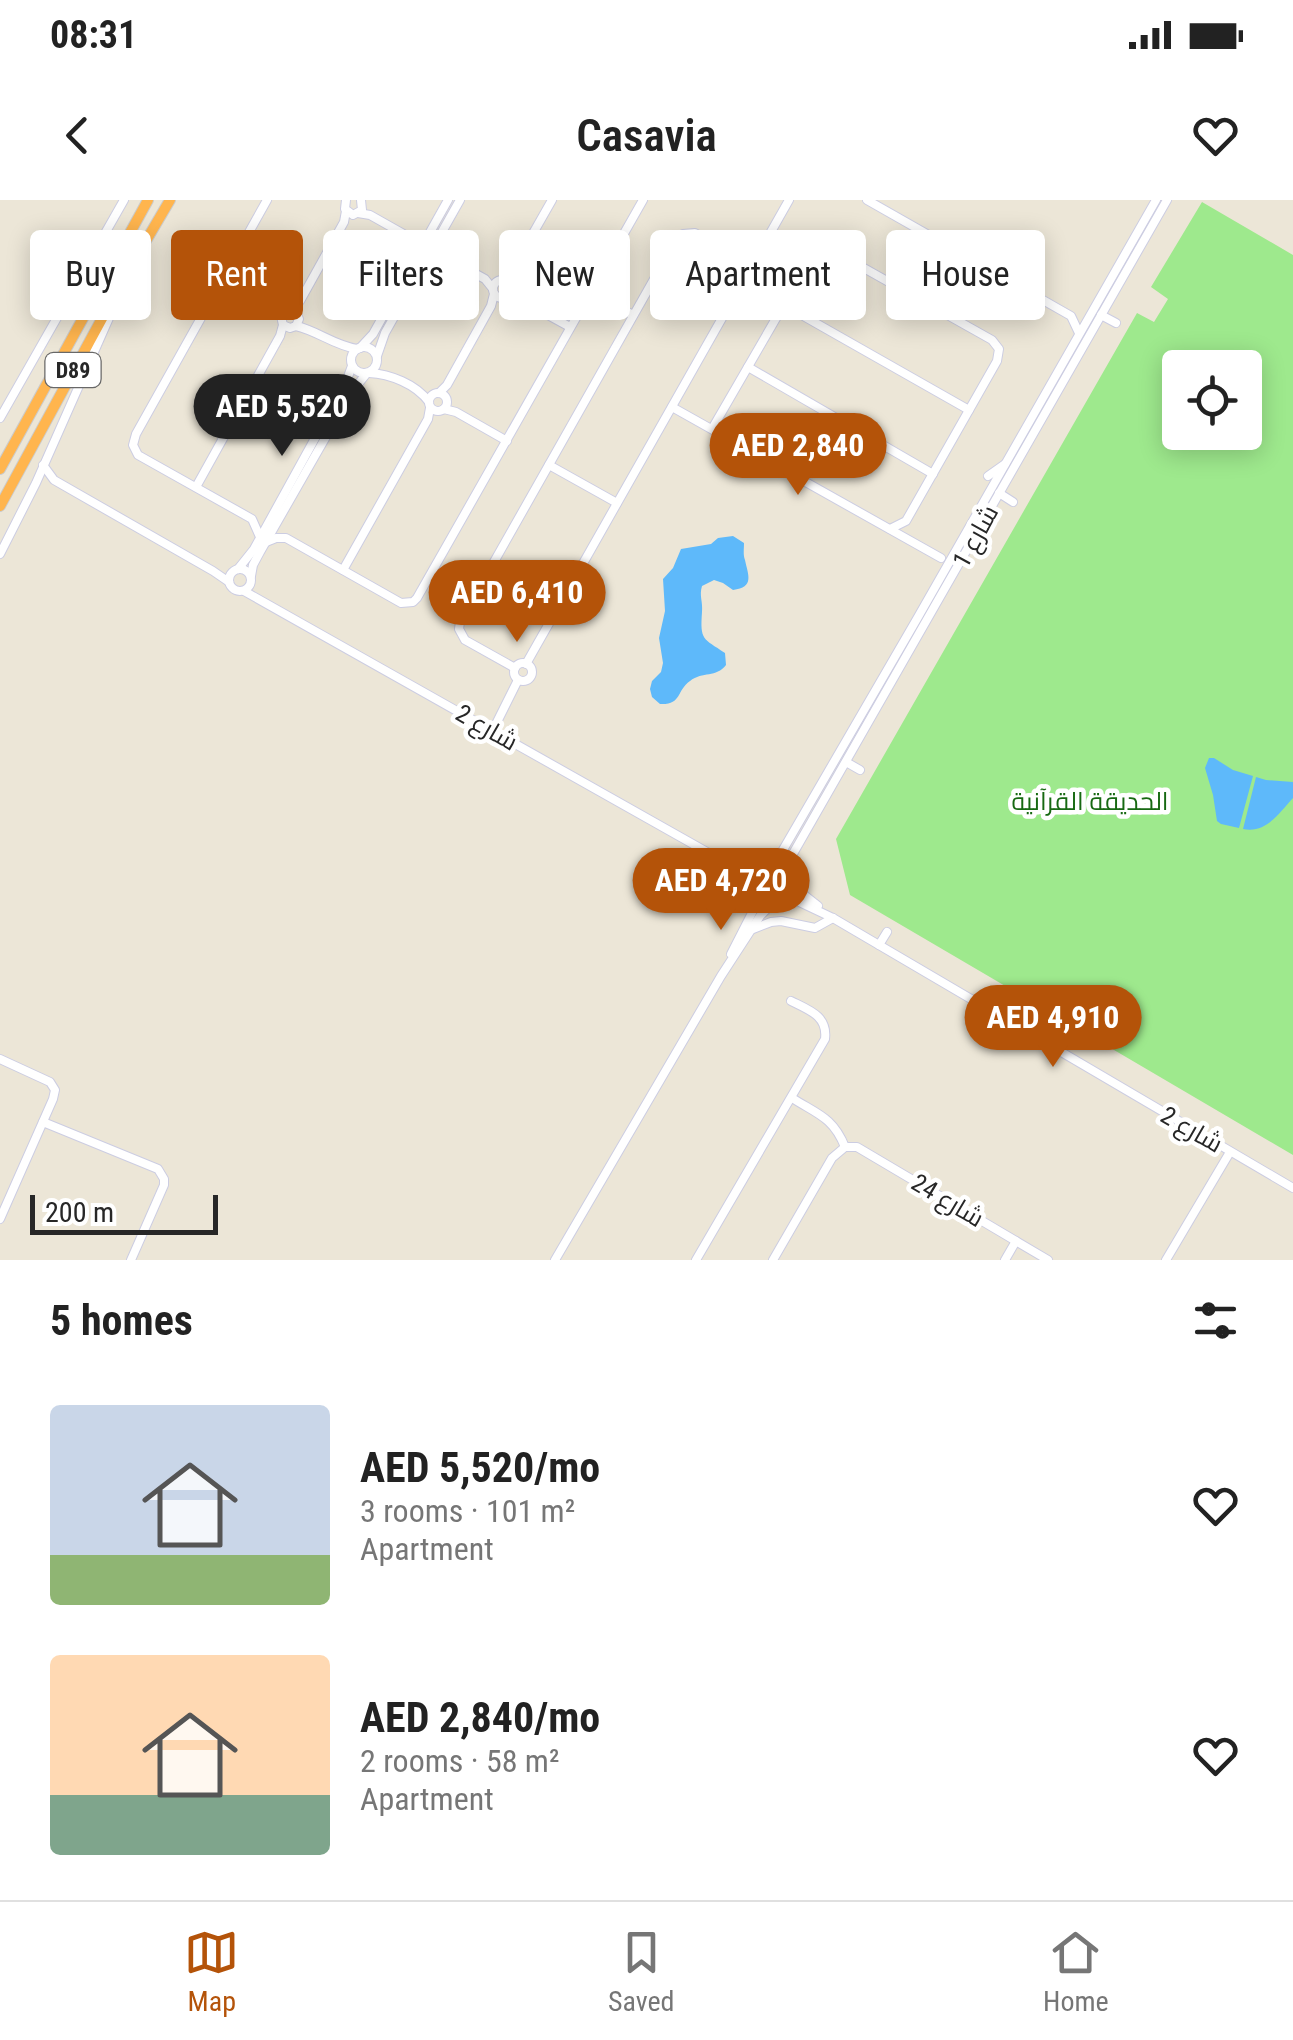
<!DOCTYPE html>
<meta charset="utf-8">
<style>
:root{--surface:#fff;--page:#f2f2f2;--text:#222;--muted:#767676;--line:#e0e0e0;--accent:#b45309}
body{margin:0;font-family:"Roboto Condensed",Cairo,sans-serif;background:var(--page);color:var(--text);height:100vh;display:flex;flex-direction:column;font-size:38px;white-space:nowrap}
*{box-sizing:border-box;margin:0}
p{font-size:32px;color:var(--muted)}
.icon{flex:none;width:55px;height:55px;fill:none;stroke:currentColor;stroke-width:2;stroke-linecap:round;stroke-linejoin:round}
.map{position:relative;height:1060px;overflow:hidden}
.sheet{display:flex;flex-direction:column;background:var(--surface);flex:1}
.sheet>*{flex:none}
.banner{position:absolute;left:30px;top:30px;width:1235px;height:90px;display:flex;gap:20px}
.buttons{position:absolute;left:1162px;top:150px;display:grid;gap:20px}
.buttons a{display:grid;place-items:center;width:100px;height:100px;border-radius:10px;background:var(--surface);box-shadow:0 5px 25px #0003;font-size:50px}
.scale{position:absolute;left:30px;bottom:25px;width:188px;box-sizing:border-box;padding-left:10px;border:5px solid #272727;border-top:0;font-size:28px;line-height:35px;white-space:nowrap;color:#272727;-webkit-text-stroke:8px #fff;paint-order:stroke}
.price{position:absolute;translate:-50% -85px;padding:0 22px;border-radius:35px;background:var(--accent);color:#fff;font-size:32px;line-height:65px;filter:drop-shadow(0 2px 5px #0008)}
.price::after{content:'';position:absolute;left:50%;top:60px;width:30px;height:22px;margin-left:-15px;background:inherit;clip-path:polygon(0 0,100% 0,50% 100%)}
.price.on{background:#222;color:#fff}
ul{padding:0;list-style:none}
li{display:flex;align-items:center;gap:30px;height:250px;padding:0 50px}
li span{display:grid;place-items:center;flex:none;width:280px;height:200px;border-radius:10px;color:#555}
li>.icon{margin-inline-start:auto}
span .icon{width:120px;height:120px;fill:#fffc;stroke-width:1}
li b{font-size:42px}
h2{display:flex;justify-content:space-between;align-items:center;height:120px;padding:0 50px;font-size:42px}
.chip{padding:0 35px;border-radius:10px;background:var(--surface);box-shadow:0 5px 25px #0003;font-size:35px;line-height:90px}
.chip.on{background:var(--accent);color:#fff}
.status{display:flex;justify-content:space-between;align-items:center;height:70px;padding:0 50px;background:var(--surface);direction:ltr}
.status svg{height:28px;fill:currentColor}
header{display:flex;justify-content:space-between;align-items:center;height:130px;padding:0 50px;background:var(--surface);font-size:45px;font-weight:600}
.dock{display:flex;justify-content:space-around;align-items:center;height:140px;border-top:2px solid var(--line);background:var(--surface);font-size:28px;color:var(--muted)}
.dock a{display:grid;justify-items:center;gap:5px}
.dock .on{color:var(--accent)}
.map>svg:first-child{display:block}
.green{fill:#9ee98d;fill-rule:evenodd}
.water{fill:#5eb9fa}
.lines{fill:none;stroke-linecap:round;stroke-linejoin:round}
.minor-casing{stroke:#cccde2;stroke-width:10}
.highway-casing{stroke:#cbcbcb;stroke-width:12}
.minor{stroke:#fff;stroke-width:8}
.highway{stroke:#ffb54e;stroke-width:10}
.labels{text-anchor:middle;stroke-width:9;stroke-linejoin:round;paint-order:stroke}
.shield{fill:#fff;stroke:#686868;stroke-width:2.5}
.shield-label{font-size:22px;font-weight:bold;fill:#272727}
.street-label{font-size:25px;fill:#272727;stroke:#fff}
.park-label{font-size:25px;fill:#176912;stroke:#fff}
</style>
<div class="status"><b>08:31</b><svg viewBox="0 0 49 12"><path d="M0 12V9h3v3zM5 12V6h3v6zM10 12V3h3v9zM15 12V0h3v12zM26 1h20v11H26zM47 4h2v5h-2z"/></svg></div>
<header><svg class="icon" aria-label="back" viewBox="0 0 24 24"><path d="M15 5l-7 7 7 7"/></svg>Casavia<svg class="icon" aria-label="heart" viewBox="0 0 24 24"><path d="M12 20l-8-8c-3-5 5-10 8-4 3-6 11-1 8 4z"/></svg></header>
<div class="map">
<svg width="1293" height="1060" viewBox="0 0 1293 1060">
<rect width="100%" height="100%" fill="#ece6d7"/>
<path class="green" d="M1202,2L1293,55V955L850,695L836,639L1137,113L1154,122L1168,99L1151,87ZM1180,168H1245V232H1180Z"/>
<g class="water">
<path d="M733,336L744,343C744,349 743,355 745,360C748,375 755,387 733,390L723,383L714,380L702,386C699,396 703,401 702,412C700,441 703,438 725,453L726,465C716,478 703,471 690,481C676,491 682,505 660,504L652,497L650,489L652,481L661,472L663,463L659,438L665,411L663,379L673,368L681,349L711,344L718,338Z"/>
<path d="M1209,558H1214L1233,570L1253,576L1239,628L1221,624L1217,621L1213,595L1205,568Z"/>
<path d="M1256,577L1266,580L1293,582V598C1279,613 1266,634 1243,629Z"/>
</g>
<g class="lines">
<g class="minor-casing">
<g id="minor">
<path d="M346,0L345,9L353,15L362,10L361,0"/>
<path d="M867,0L1071,116L1079,133"/>
<path d="M358,13L370,15L409,37L418,54"/>
<path d="M428,57H445L485,79L493,89"/>
<circle cx="502" cy="89" r="9"/>
<path d="M222,81L274,111"/>
<path d="M509,83L511,72L552,0"/>
<path d="M510,89L517,98L570,127"/>
<path d="M590,91L633,115"/>
<path d="M908,93L938,40"/>
<path d="M784,105L969,210"/>
<path d="M272,109L296,112L299,119L296,126L290,128L283,125L281,116L285,111"/>
<path d="M291,110L300,101L344,22L346,11"/>
<path d="M1101,115L1116,123"/>
<path d="M296,126C318,131 333,145 357,149"/>
<circle cx="364" cy="160" r="13"/>
<path d="M360,148L373,134L448,0"/>
<path d="M377,156L385,133L460,0"/>
<path d="M748,167L933,274"/>
<path d="M369,173C390,174 416,184 429,202"/>
<circle cx="438" cy="202" r="9"/>
<path d="M439,193L447,185L491,106L494,94"/>
<path d="M672,207L941,358"/>
<path d="M444,209L456,212L507,241"/>
<path d="M0,218L124,0"/>
<path d="M712,229L815,51L822,47L830,49L992,140L999,149L997,161L906,321L890,329"/>
<path d="M43,265L54,280L213,371L229,382"/>
<path d="M549,265L617,303"/>
<path d="M988,276L1005,264"/>
<path d="M196,287L280,136L283,125"/>
<path d="M999,293L1013,302"/>
<path d="M260,337L252,319L138,255L133,245L136,234L267,0"/>
<path d="M266,342L276,338H286L401,403L413,402L417,398L643,0"/>
<path d="M0,354L36,283L117,100"/>
<circle cx="240" cy="380" r="11"/>
<path d="M238,369L254,349L346,182L352,166"/>
<path d="M343,370L428,219L430,208"/>
<path d="M251,376L253,365L260,352L351,193L367,173"/>
<path d="M244,391L707,652L745,677L753,686"/>
<circle cx="523" cy="472" r="9"/>
<path d="M526,464L789,0"/>
<path d="M515,468L465,440L459,429L460,422L675,42L683,34L695,33L752,65"/>
<path d="M493,530L518,480"/>
<path d="M846,562L860,570"/>
<path d="M722,658L748,669L760,671"/>
<path d="M773,667L918,417L1156,0"/>
<circle cx="771" cy="685" r="18"/>
<path d="M785,674L790,659L1167,0"/>
<path d="M790,684L818,706"/>
<path d="M779,701L795,700L833,718L1293,988"/>
<path d="M753,729L771,722L781,721L815,728L833,718"/>
<path d="M879,745L887,732"/>
<path d="M731,754L753,711L756,695"/>
<path d="M0,859L50,882L55,890L53,899L0,1019"/>
<path d="M792,898C817,914 833,917 845,947"/>
<path d="M43,922L158,969L164,979V985L131,1060"/>
<path d="M845,947H857L1048,1060"/>
<path d="M555,1060L721,776L760,716L773,703"/>
<path d="M696,1060L825,839C828,816 809,810 791,801"/>
<path d="M773,1060L832,958L845,947"/>
<path d="M1005,1060L1016,1041"/>
<path d="M1166,1060L1230,952"/>
</g>
</g>
<g class="highway-casing">
<g id="highway">
<path d="M0,269L148,0"/>
<path d="M0,306L124,78L170,0"/>
</g>
</g>
<use href="#minor" class="minor"/>
<use href="#highway" class="highway"/>
</g>
<g class="labels">
<rect class="shield" x="45.5" y="153" width="55" height="34" rx="8"/>
<g class="shield-label">
<text x="73" y="178">D89</text>
</g>
<g class="street-label">
<text transform="translate(975 336) rotate(-61)" y="9">شارع 1</text>
<text transform="translate(487 527) rotate(30)" y="9">شارع 2</text>
<text transform="translate(1192 929) rotate(30)" y="9">شارع 2</text>
<text transform="translate(948 1000) rotate(31)" y="9">شارع 24</text>
</g>
<g class="park-label">
<text x="1090" y="610">الحديقة القرآنية</text>
</g>
</g>
</svg>
<div class="buttons">
<a><svg class="icon" aria-label="locate" viewBox="0 0 24 24"><circle cx="12" cy="12" r="6"/><path d="M12 2v4M12 18v4M2 12h4M18 12h4"/></svg></a>
</div>
<div class="scale">200 m</div>
<b class="price on" style="left:282px;top:259px">AED 5,520</b>
<b class="price" style="left:798px;top:298px">AED 2,840</b>
<b class="price" style="left:517px;top:445px">AED 6,410</b>
<b class="price" style="left:721px;top:733px">AED 4,720</b>
<b class="price" style="left:1053px;top:870px">AED 4,910</b>
<div class="banner">
<a class="chip">Buy</a>
<a class="chip on">Rent</a>
<a class="chip">Filters</a>
<a class="chip">New</a>
<a class="chip">Apartment</a>
<a class="chip">House</a>
</div>
</div>
<section class="sheet">
<h2>5 homes<svg class="icon" aria-label="filters" viewBox="0 0 24 24"><path d="M4 7h16M4 17h16"/><circle cx="9" cy="7" r="2"/><circle cx="15" cy="17" r="2"/></svg></h2>
<ul>
<li><span style="background:linear-gradient(#c9d6e8 75%,#8fb573 0)"><svg class="icon" aria-label="home" viewBox="0 0 24 24"><path d="M3 11l9-7 9 7M6 9v11h12V9"/></svg></span><div><b>AED 5,520/mo</b><p>3 rooms · 101 m²</p><p>Apartment</p></div><svg class="icon" aria-label="heart" viewBox="0 0 24 24"><path d="M12 20l-8-8c-3-5 5-10 8-4 3-6 11-1 8 4z"/></svg></li>
<li><span style="background:linear-gradient(#ffd9b3 70%,#7fa58c 0)"><svg class="icon" aria-label="home" viewBox="0 0 24 24"><path d="M3 11l9-7 9 7M6 9v11h12V9"/></svg></span><div><b>AED 2,840/mo</b><p>2 rooms · 58 m²</p><p>Apartment</p></div><svg class="icon" aria-label="heart" viewBox="0 0 24 24"><path d="M12 20l-8-8c-3-5 5-10 8-4 3-6 11-1 8 4z"/></svg></li>
</ul>
</section>
<nav class="dock">
<a class="on"><svg class="icon" aria-label="map" viewBox="0 0 24 24"><path d="M3 6l6-2 6 2 6-2v14l-6 2-6-2-6 2zM9 4v14M15 6v14"/></svg>Map</a>
<a><svg class="icon" aria-label="saved" viewBox="0 0 24 24"><path d="M7 4h10v16l-5-4-5 4z"/></svg>Saved</a>
<a><svg class="icon" aria-label="home" viewBox="0 0 24 24"><path d="M3 11l9-7 9 7M6 9v11h12V9"/></svg>Home</a>
</nav>
